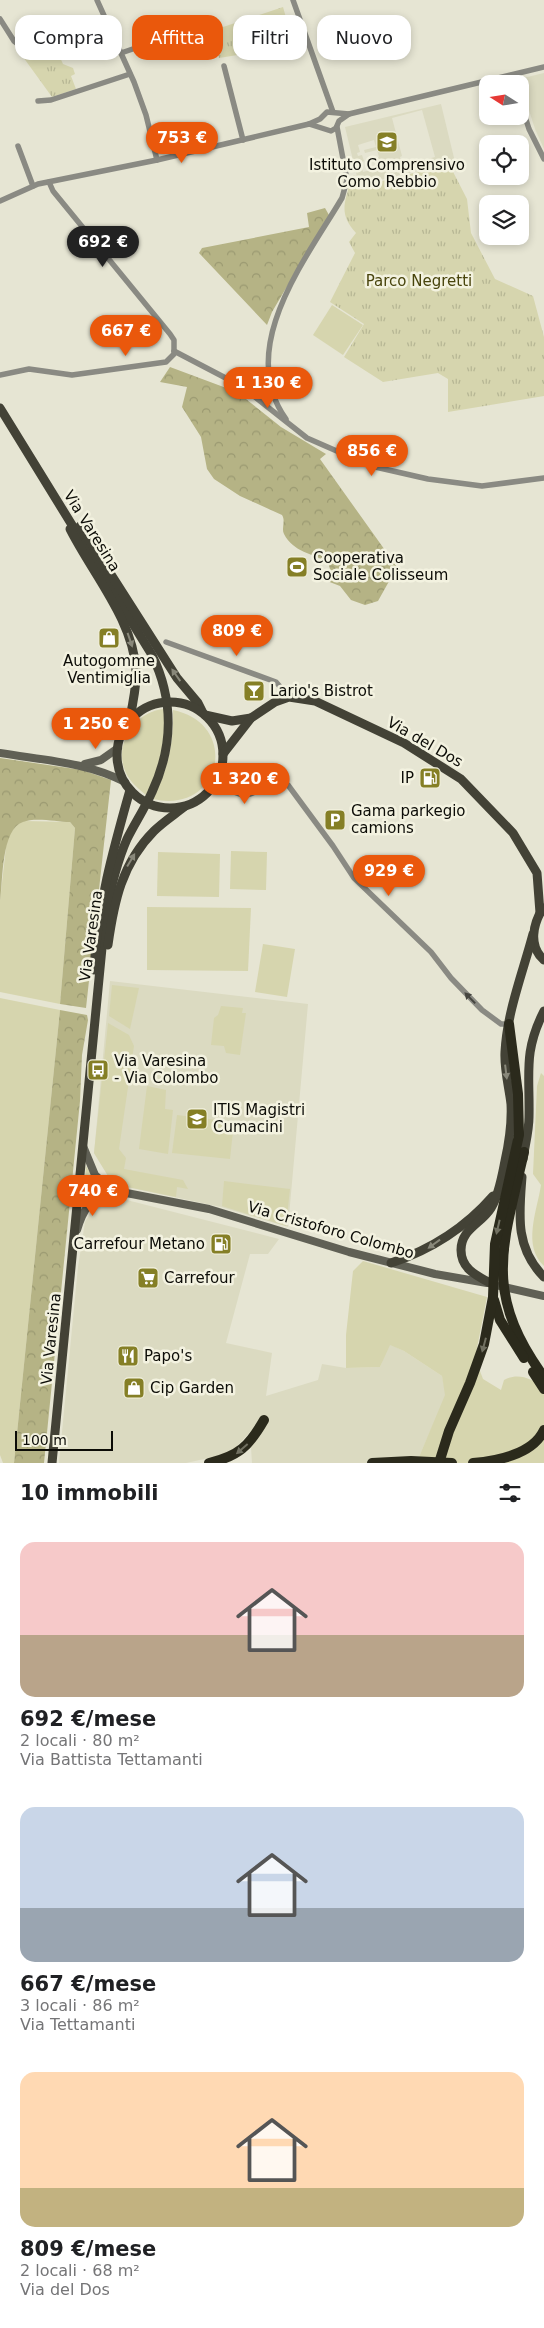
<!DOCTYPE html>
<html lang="it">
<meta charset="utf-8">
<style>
:root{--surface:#fff;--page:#f2f2f2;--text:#202124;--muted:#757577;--accent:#ea580c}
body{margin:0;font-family:"DejaVu Sans",sans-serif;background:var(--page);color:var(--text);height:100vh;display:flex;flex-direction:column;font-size:19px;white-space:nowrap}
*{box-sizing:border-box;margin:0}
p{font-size:16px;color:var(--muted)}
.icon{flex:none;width:28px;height:28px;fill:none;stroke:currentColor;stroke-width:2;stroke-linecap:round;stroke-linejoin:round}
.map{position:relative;height:1463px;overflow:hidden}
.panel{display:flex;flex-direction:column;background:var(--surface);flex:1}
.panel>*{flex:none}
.guide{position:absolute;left:15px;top:15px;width:515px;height:45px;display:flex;gap:10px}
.needle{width:32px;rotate:282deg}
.tools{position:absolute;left:479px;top:75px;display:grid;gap:10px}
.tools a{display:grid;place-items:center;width:50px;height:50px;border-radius:10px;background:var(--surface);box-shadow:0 2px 8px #0003;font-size:25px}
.scale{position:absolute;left:15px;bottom:12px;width:98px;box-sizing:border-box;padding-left:5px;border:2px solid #0c0c07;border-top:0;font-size:14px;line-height:18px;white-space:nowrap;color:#0c0c07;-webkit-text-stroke:4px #f3f2e0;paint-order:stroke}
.price{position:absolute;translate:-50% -42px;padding:0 11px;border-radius:18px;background:var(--accent);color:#fff;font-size:16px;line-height:32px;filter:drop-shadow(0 1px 2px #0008)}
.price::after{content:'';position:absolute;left:50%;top:30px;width:15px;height:11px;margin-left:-8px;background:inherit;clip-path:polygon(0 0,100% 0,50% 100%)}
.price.current{background:#222;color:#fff}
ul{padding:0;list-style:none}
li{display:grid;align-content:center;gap:10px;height:265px;padding:0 20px}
li span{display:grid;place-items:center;height:155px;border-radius:15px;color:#555}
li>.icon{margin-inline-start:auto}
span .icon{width:90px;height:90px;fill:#fffc;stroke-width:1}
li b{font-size:21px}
h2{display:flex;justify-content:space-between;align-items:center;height:60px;padding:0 20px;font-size:21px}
.tag{padding:0 18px;border-radius:15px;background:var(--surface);box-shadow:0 2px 8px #0003;font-size:18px;line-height:45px}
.tag.current{background:var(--accent);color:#fff}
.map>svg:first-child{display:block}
.built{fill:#dbdac1;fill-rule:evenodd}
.grass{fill:#d6d5ae}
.forest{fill:url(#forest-crowns)}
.park{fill:url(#park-tufts)}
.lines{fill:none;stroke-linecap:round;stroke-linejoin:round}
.street{stroke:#8a8a83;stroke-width:5.5}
.secondary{stroke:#606055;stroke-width:8}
.primary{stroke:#434236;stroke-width:9}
.highway{stroke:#2b2a1c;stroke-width:10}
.oneway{fill:#89887a}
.oneway2{fill:#45453f}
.oneway3{fill:#717061}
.labels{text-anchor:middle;stroke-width:5;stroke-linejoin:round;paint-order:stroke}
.poi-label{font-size:15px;fill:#0c0c07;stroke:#f3f2e0;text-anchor:start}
.park-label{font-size:15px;fill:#48440c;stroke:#f3f2e0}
.street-label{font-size:15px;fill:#0c0c07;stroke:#f3f2e0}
</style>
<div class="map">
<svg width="544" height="1463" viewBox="0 0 544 1463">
<defs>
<pattern id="forest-crowns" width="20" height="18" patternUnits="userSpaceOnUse" patternTransform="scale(1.25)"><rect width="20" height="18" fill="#b5b385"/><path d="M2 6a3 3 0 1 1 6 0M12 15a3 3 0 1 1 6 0" fill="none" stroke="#9a9971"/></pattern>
<pattern id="park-tufts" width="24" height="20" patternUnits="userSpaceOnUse" patternTransform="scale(1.25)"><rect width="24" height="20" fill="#d6d5ae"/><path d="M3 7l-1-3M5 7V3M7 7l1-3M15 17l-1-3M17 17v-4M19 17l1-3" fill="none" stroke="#b6b694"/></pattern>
</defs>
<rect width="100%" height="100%" fill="#e6e5d3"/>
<g class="built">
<path d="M544,73V149L535,129L519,79Z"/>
<path d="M441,104L455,162L359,185L345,127ZM422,110L435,157L402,166L400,157L402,156L392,118ZM374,140L376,147L364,150L365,153L377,150L379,157L368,160V163L380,160L382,167L363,172L360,163L364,161L362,155L358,156L357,153L360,152L358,145Z"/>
<path d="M110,981L308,1004L288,1227L221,1207L113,1184L94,1153Z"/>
<path d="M115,1197L279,1239L268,1254H250L226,1343L272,1353L266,1396L318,1380L322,1364L346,1368L380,1367L389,1344L404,1351L442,1376L446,1395L419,1457L429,1463H252L250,1432L231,1453L186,1463H59L78,1267L85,1222L94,1206Z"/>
</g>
<g class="grass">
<path d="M332,305L363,325L343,355L313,335Z"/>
<path d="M164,709C167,739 159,769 146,795C136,787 128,780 124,768C115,741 137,711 164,709Z"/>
<path d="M173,710C241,724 222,815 153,799C168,769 174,743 173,710Z"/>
<path d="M24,821L70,822L75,828L60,1004L0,992V901L7,838L17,824Z"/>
<path d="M231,851L267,852L266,890L230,889Z"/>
<path d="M158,852L220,854L219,897L157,896Z"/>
<path d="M147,907L251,908L248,971L147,970Z"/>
<path d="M263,944L295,949L287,997L255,992Z"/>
<path d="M112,985L139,988L130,1029L109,1016Z"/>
<path d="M0,998L60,1010L14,1463H3L0,1455Z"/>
<path d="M221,1006L243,1008L242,1013H246L240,1055L226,1053L224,1046L211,1045L214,1018L218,1015Z"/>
<path d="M108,1023L129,1035L134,1046L119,1149L126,1158L124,1169L183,1180L188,1189L177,1187L176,1197L113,1184L94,1153Z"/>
<path d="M541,1073L544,1076V1266C522,1246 537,1211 541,1185L533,1174L537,1086Z"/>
<path d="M147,1086L166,1090L165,1109L173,1110L168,1154L139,1149Z"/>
<path d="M177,1115L234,1122L230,1159L172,1153Z"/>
<path d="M86,1166L95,1180L107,1190L89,1192L84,1190Z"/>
<path d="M224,1181L290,1189L286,1226L222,1206Z"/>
<path d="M363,1261L487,1297L475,1358L483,1379L501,1390L504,1380C518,1372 532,1379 544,1387V1463H429L419,1457L445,1395L442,1376L404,1351L390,1345L380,1367L346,1368V1335L353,1271Z"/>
</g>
<g class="forest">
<path d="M325,208L329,215L272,312L267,325L199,253L202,248L309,227L307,213Z"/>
<path d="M170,367L237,392L281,427L326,454L320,459L397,567L378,601L365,605L351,600L340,586L327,581L330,569L328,562C313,554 293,552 284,534C281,528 286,521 282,515L240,496L214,479L207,469L201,437L182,407L187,387L160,382Z"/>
<path d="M0,758L82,770L111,780L86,1008L60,1004L75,828L70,822C56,822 36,817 23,822C1,829 3,881 0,901Z"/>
<path d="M60,1010L87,1015L88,1020L82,1055L80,1101L44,1463H14Z"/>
</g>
<g class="park">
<path d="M283,7L294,46L219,58L211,31Z"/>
<path d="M51,37L63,64L73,68L75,74L71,76L76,89L52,97L18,50H24Z"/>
<path d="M449,164L467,199L471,233L495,279L533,296L544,337V396L448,412V379L438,373L383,382L344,357L364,324L330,302L355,253L349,242L356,233C338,213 345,203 351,179L354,175L359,187Z"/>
</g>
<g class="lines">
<g class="street">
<path d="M97,0L134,82L146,115L157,160"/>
<path d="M293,0L333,112"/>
<path d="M0,19L14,41L23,48"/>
<path d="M121,53L203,25"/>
<path d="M224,66L243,140"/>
<path d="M512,75L515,84"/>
<path d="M38,101L51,100L130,74"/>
<path d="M520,101L529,129L544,159"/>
<path d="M309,124L331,131L336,128L339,121L349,114"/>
<path d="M18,146L33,186"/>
<path d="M0,201L38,184L157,160L309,124L320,119L327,112L349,114L544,67"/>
<path d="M174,351L241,386L307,438L371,466L428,479L482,486L544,478"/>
<path d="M0,375L29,369L72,375L166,362L174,354V340L170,334L53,191L49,182"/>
<path d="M244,386L258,387L271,382"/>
<path d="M286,419C235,348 306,259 342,198L347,180L337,127"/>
<path d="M166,642L276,682L289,697"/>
<path d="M215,782C224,786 234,794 244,795C261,795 262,777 288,785L333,846L354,878L431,952L451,978L482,1010L501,1024H509"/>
</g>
<g class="secondary">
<path d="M0,753C42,760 87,762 125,782"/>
<path d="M85,764L101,760L118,748"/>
<path d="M83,1146L95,1175L111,1190"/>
<path d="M78,1188L96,1195"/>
<path d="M77,1230C83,1210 90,1198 111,1190L209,1209L349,1252L435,1274L487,1283"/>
<path d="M500,1286L544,1296"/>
</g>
<g class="primary">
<path d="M0,408L152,655C174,700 173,747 152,792C145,808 135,823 127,839C116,864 110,891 105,917L52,1463"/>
<path d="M80,526L177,678L198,703L203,713"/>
<path d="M70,529C92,573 134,621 136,671C137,687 132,704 130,720"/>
<circle cx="170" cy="755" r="53"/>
<path d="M205,715L232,721L251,718"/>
<path d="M223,754L251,718L275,702L289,697L315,701L404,743L461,779L513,833L537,873L540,913"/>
<path d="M543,908C533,924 528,946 544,960"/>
<path d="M108,945C114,902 122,863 154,831C163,822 174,815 184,807"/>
<path d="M94,970C97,907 113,850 130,790"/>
<path d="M523,1159C525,1145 529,1131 529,1117C530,1074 523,1052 544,1011"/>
<path d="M522,1177C519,1215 515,1248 544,1277"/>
<path d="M391,1263C430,1250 466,1227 493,1196"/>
<path d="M492,1284C477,1276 461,1269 461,1250C461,1229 481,1224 491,1208C499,1195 502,1176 505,1161C509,1143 512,1123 511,1104C509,1087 504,1069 505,1052C507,1012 523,972 533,934"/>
</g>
<g class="highway">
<path d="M524,1152C503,1246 482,1292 544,1377"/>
<path d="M494,1300L500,1320L524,1358"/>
<path d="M533,1372L544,1389"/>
<path d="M209,1463C239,1456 249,1446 264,1420"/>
<path d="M372,1463L411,1461L452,1463"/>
<path d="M439,1463L449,1431L470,1383L484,1344L493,1297L495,1244L519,1135L518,1094L509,1024"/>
<path d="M473,1463C497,1461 533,1454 544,1430"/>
</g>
</g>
<defs><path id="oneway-solid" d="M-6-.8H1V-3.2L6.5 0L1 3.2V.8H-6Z" transform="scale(1.25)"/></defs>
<g class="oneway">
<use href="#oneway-solid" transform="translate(130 640) rotate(71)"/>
<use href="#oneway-solid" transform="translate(176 675) rotate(-125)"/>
<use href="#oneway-solid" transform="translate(131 860) rotate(-59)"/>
<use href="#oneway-solid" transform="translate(506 1072) rotate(83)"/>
<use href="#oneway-solid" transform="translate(434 1244) rotate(144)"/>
</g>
<use class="oneway2" href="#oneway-solid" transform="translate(470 998) rotate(-134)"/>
<g class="oneway3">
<use href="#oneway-solid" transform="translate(498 1227) rotate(103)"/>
<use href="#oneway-solid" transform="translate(484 1345) rotate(105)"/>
<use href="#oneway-solid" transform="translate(242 1449) rotate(139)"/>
</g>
<defs>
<g id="school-square" transform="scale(1.125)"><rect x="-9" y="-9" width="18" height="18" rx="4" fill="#857f26" stroke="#f3f2e0"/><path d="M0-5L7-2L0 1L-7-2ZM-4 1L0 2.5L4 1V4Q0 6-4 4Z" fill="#fff"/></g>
<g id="stadium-square" transform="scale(1.125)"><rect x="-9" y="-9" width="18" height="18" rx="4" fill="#857f26" stroke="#f3f2e0"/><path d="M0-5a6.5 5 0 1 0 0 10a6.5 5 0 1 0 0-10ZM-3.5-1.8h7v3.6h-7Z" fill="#fff"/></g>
<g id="shop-square" transform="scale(1.125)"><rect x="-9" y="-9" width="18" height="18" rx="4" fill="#857f26" stroke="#f3f2e0"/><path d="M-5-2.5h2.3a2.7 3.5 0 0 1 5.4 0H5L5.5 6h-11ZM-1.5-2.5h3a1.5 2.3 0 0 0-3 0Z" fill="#fff"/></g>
<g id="bar-square" transform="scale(1.125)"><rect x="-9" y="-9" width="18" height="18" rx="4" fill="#857f26" stroke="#f3f2e0"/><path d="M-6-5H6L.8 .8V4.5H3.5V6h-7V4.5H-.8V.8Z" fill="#fff"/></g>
<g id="fuel-square" transform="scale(1.125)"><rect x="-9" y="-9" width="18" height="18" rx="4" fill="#857f26" stroke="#f3f2e0"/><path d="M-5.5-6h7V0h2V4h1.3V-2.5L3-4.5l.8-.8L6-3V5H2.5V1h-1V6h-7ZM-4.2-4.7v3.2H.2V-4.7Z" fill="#fff"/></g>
<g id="parking-square" transform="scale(1.125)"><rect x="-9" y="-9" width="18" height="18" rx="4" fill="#857f26" stroke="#f3f2e0"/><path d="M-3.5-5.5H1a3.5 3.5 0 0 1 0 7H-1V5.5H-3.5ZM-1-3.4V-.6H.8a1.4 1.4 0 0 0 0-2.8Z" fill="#fff"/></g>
<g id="bus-square" transform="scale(1.125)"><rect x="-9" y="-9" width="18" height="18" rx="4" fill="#857f26" stroke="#f3f2e0"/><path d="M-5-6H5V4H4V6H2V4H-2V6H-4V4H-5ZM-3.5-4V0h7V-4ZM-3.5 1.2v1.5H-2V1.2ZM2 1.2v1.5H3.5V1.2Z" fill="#fff"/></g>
<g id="university-square" transform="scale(1.125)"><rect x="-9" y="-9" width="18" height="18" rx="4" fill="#857f26" stroke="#f3f2e0"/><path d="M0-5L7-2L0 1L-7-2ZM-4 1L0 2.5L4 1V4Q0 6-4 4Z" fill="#fff"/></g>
<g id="supermarket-square" transform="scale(1.125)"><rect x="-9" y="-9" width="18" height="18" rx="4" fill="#857f26" stroke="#f3f2e0"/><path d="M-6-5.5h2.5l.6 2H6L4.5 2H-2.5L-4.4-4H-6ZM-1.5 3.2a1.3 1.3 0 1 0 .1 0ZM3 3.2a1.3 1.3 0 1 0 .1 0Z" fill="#fff"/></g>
<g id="restaurant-square" transform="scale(1.125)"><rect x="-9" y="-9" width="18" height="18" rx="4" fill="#857f26" stroke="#f3f2e0"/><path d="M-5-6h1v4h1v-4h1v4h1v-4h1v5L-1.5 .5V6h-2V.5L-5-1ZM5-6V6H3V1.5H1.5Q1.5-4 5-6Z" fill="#fff"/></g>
</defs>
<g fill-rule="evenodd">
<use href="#school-square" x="387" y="142"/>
<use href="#stadium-square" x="297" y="567"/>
<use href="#shop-square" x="109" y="638"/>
<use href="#bar-square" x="254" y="691"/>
<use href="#fuel-square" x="430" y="778"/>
<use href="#parking-square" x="335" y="820"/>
<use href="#bus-square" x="98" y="1070"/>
<use href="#university-square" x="197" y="1119"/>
<use href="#fuel-square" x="221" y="1244"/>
<use href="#supermarket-square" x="148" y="1278"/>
<use href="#restaurant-square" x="128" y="1356"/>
<use href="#shop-square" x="134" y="1388"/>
</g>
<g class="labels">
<g class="poi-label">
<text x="387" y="170" text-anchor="middle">Istituto Comprensivo<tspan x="387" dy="17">Como Rebbio</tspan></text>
<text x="313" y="563">Cooperativa<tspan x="313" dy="17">Sociale Colisseum</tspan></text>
<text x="109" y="666" text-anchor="middle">Autogomme<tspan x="109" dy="17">Ventimiglia</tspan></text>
<text x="270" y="696">Lario's Bistrot</text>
<text x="414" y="783" text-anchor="end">IP</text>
<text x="351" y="816">Gama parkegio<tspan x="351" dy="17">camions</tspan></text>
<text x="114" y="1066">Via Varesina<tspan x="114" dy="17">- Via Colombo</tspan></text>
<text x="213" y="1115">ITIS Magistri<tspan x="213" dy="17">Cumacini</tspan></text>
<text x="205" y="1249" text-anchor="end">Carrefour Metano</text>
<text x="164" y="1283">Carrefour</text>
<text x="144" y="1361">Papo's</text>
<text x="150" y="1393">Cip Garden</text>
</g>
<g class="park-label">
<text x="419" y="286">Parco Negretti</text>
</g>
<g class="street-label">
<text transform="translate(92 531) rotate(58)" y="5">Via Varesina</text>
<text transform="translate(425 742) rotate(30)" y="5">Via del Dos</text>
<text transform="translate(91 936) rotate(-82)" y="5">Via Varesina</text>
<text transform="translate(331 1230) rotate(16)" y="5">Via Cristoforo Colombo</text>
<text transform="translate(51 1339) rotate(-84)" y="5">Via Varesina</text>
</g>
</g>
</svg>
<div class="tools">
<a><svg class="needle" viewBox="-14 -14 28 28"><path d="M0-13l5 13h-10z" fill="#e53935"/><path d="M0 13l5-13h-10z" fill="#757577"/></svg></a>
<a><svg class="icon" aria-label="locate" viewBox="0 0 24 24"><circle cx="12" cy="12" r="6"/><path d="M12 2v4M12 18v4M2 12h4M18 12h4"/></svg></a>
<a><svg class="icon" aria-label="layers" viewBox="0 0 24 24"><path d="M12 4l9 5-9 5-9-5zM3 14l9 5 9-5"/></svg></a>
</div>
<div class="scale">100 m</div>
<b class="price" style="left:182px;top:164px">753 €</b>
<b class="price current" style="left:103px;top:268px">692 €</b>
<b class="price" style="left:126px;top:357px">667 €</b>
<b class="price" style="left:268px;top:409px">1 130 €</b>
<b class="price" style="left:372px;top:477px">856 €</b>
<b class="price" style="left:237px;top:657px">809 €</b>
<b class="price" style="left:96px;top:750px">1 250 €</b>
<b class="price" style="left:245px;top:805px">1 320 €</b>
<b class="price" style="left:389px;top:897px">929 €</b>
<b class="price" style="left:93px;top:1217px">740 €</b>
<div class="guide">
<a class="tag">Compra</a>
<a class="tag current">Affitta</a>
<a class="tag">Filtri</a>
<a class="tag">Nuovo</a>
</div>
</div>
<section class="panel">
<h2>10 immobili<svg class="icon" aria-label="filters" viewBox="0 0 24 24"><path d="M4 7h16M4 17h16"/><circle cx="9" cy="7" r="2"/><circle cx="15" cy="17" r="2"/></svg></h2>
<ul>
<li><span style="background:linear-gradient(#f6c9c9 60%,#b9a48a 0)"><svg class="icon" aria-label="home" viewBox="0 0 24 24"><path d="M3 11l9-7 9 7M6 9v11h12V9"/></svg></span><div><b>692 €/mese</b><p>2 locali · 80 m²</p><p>Via Battista Tettamanti</p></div></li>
<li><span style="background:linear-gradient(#c9d6e8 65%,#9aa5b1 0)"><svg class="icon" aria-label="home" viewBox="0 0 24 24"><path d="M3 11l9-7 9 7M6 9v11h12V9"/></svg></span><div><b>667 €/mese</b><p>3 locali · 86 m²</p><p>Via Tettamanti</p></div></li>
<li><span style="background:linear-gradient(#ffd9b3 75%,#c2b280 0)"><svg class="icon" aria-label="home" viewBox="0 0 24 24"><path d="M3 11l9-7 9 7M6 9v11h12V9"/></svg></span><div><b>809 €/mese</b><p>2 locali · 68 m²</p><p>Via del Dos</p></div></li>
</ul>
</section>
